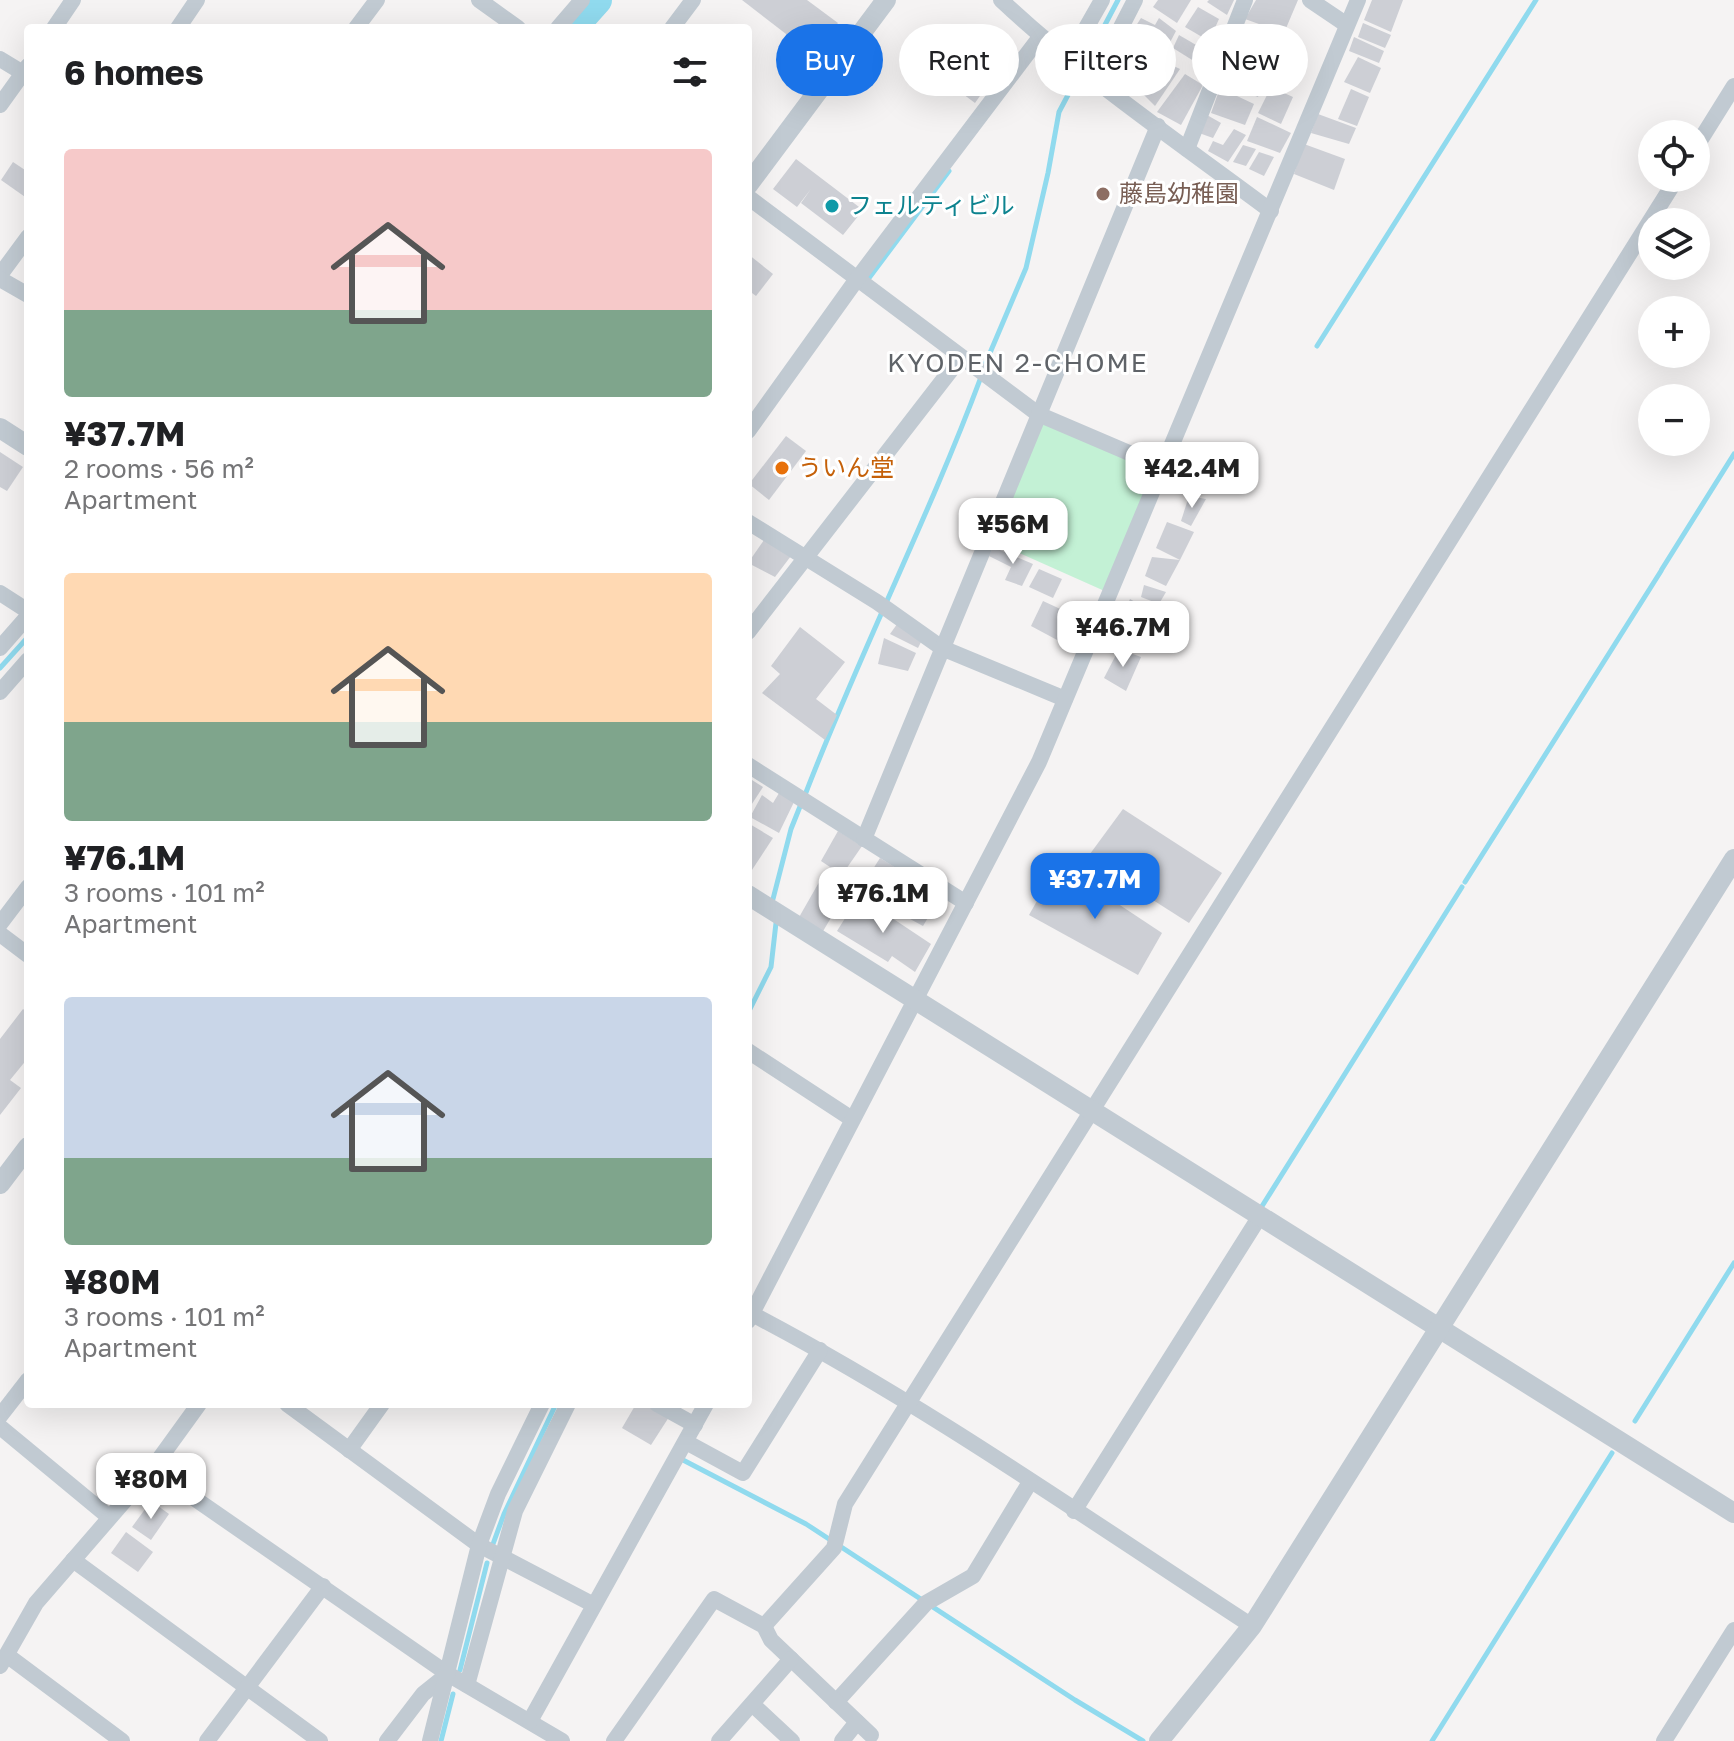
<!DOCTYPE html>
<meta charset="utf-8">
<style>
:root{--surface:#fff;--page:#f2f2f2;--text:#202124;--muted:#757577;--accent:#1a73e8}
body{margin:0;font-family:"Golos Text","Noto Sans JP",sans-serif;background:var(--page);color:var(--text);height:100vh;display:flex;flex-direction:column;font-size:30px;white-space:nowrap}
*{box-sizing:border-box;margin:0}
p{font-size:26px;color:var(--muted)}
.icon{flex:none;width:44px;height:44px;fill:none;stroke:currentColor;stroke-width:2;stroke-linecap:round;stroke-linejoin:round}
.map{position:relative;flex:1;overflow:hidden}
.side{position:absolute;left:24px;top:24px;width:728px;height:1384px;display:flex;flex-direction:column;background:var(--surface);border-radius:8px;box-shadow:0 8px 32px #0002}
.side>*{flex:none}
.top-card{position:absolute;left:776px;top:24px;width:760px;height:72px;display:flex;gap:16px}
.fabs{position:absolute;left:1638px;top:120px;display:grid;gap:16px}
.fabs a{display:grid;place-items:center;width:72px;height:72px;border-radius:50%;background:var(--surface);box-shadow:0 8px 32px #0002;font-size:40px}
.price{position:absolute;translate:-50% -68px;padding:0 18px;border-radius:16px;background:#fff;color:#222;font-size:26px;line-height:52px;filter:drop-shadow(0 2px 4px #0008)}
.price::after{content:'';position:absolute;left:50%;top:48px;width:24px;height:18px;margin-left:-12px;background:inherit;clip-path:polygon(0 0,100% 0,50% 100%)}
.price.on{background:var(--accent);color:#fff}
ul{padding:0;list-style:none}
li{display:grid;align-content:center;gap:16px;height:424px;padding:0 40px}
li span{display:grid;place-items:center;height:248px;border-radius:8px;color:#555}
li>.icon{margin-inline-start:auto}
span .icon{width:144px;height:144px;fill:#fffc;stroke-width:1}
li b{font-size:34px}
h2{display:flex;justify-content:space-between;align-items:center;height:96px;padding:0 40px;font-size:34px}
.chip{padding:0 28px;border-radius:36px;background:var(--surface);box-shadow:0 8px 32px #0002;font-size:28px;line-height:72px}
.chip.on{background:var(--accent);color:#fff}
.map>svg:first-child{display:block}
.green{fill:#c3f1d5}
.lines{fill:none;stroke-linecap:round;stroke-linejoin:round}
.stream{stroke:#90daee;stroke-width:5}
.river{stroke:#90daee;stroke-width:30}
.building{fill:#cdcfd5}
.minor{stroke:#c1cad2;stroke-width:16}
.tertiary{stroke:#c1cad2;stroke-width:20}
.education-dot{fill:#8d6e63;stroke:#fff;stroke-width:3}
.culture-dot{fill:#0f9aa8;stroke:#fff;stroke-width:3}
.food-dot{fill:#e8710a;stroke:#fff;stroke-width:3}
.labels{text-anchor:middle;stroke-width:6;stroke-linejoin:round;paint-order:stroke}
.education-label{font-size:24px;fill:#785e54;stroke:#fff;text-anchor:start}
.culture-label{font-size:24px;fill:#0d838f;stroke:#fff;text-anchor:start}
.food-label{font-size:24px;fill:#c56008;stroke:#fff;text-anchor:start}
.neighbourhood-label{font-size:26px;letter-spacing:2px;fill:#5f6368;stroke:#fff}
</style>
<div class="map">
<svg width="1734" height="1741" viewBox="0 0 1734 1741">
<rect width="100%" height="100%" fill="#f5f3f3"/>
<path class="green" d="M1038,414L1162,467L1109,593L988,539Z"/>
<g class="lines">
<g class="stream">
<path d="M866,282L949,171"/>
<path d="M1317,346L1536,0"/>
<path d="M984,367L1026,268L1048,173L1059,112L1118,0"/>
<path d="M1662,569L1734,454"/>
<path d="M0,668L28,637"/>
<path d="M805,795C859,654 928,519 981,377"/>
<path d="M1465,882L1661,571"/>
<path d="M773,899L791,829L801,804"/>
<path d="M748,1013L771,967L776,923"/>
<path d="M1259,1211L1462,887"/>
<path d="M1635,1421L1734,1263"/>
<path d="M683,1460L806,1524L1075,1700L1143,1741"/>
<path d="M493,1544L504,1514L556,1404"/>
<path d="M460,1670L487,1563"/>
<path d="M441,1741L453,1694"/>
<path d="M1432,1741L1612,1453"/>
</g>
<path class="river" d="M572,28L597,0"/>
</g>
<g class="building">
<path d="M742,0H807L838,23L812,54Z"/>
<path d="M1158,0H1191L1177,23L1153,7Z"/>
<path d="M1209,0H1234L1227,15L1207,2Z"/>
<path d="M1256,0H1298L1284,33L1245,19Z"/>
<path d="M1372,0H1403L1391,32L1364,20Z"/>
<path d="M1198,7L1219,19L1209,41L1185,27Z"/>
<path d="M1141,18L1155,25L1159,18L1176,31L1166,50L1132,32Z"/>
<path d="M1363,23L1391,35L1385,48L1358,37Z"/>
<path d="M952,31L1001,66L975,103L908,53L923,33Z"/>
<path d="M1179,35L1203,49L1197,63L1173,48Z"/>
<path d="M1354,37L1384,51L1379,63L1349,51Z"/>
<path d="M1130,41L1154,52L1147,65L1121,53Z"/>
<path d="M1114,53L1148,71L1132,94L1103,75Z"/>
<path d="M1358,57L1381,68L1370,93L1344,82Z"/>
<path d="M1161,60L1180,69L1155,106L1140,91Z"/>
<path d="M1239,62L1266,74L1258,97L1226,85Z"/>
<path d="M1185,74L1203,85L1181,125L1157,112Z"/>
<path d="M1271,87L1293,97L1281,124L1258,113Z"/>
<path d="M1220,88L1254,104L1245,125L1211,113Z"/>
<path d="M1351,89L1369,97L1357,126L1338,119Z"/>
<path d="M1318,114L1356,128L1349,144L1311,133Z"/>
<path d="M1207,115L1221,123L1213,138L1199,133Z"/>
<path d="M1257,117L1291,133L1280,153L1247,141Z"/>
<path d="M1234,129L1246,135L1228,162L1208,151L1213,141L1223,145Z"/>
<path d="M1304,144L1345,159L1334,190L1294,174Z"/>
<path d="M1243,145L1256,149L1246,166L1233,162Z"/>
<path d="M1259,152L1274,157L1264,176L1249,169Z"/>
<path d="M796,159L863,210L843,235L801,203L811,189L797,207L773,189Z"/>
<path d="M13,162L28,172V199L1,180Z"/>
<path d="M748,254L773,274L756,296L748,290Z"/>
<path d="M786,436L806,451L769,500L749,484Z"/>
<path d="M0,452L23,467L7,491L0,487Z"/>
<path d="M1189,496L1206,499L1191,526L1181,521Z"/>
<path d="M1167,522L1194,532L1180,560L1156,548Z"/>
<path d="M766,537L791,556L775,577L748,563Z"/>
<path d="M993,547L1033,564L1022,586L1005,580L1011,567L989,556Z"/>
<path d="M1152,557L1180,560L1166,586L1145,576Z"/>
<path d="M1039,569L1062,579L1053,598L1029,587Z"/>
<path d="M1144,585L1166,592L1159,604L1141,597Z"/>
<path d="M1130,599L1152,612L1146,626L1123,615Z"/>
<path d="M1043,601L1069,613L1059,641L1031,626Z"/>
<path d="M900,620L926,632L918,648L890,634Z"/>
<path d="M1123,625L1147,636L1143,649L1117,640Z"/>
<path d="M800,627L845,662L816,699L837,715L825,740L762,693L780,674L771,666Z"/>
<path d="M884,638L916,653L908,671L878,664Z"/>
<path d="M1119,649L1141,657L1126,691L1104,678Z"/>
<path d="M752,780L763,787L748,810V786Z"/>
<path d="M779,793L794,802L779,833L750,817L762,795L773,803Z"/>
<path d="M1123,809L1222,873L1189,923L1087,858Z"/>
<path d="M748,823L773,838L748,876Z"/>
<path d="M838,831L862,846L842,875L821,861Z"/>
<path d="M880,858L903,872L884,901L861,888Z"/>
<path d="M1058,864L1162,933L1138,975L1029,915Z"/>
<path d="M822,877L846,892L822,933L798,919Z"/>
<path d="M919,883L942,894L923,926L899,913Z"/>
<path d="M859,896L931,944L915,972L892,956L888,962L837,931Z"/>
<path d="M23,1009L28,1013V1058L10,1080L21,1088L0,1115V1039Z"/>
<path d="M636,1404H648L669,1417L651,1445L622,1428Z"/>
<path d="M151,1501L169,1514L151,1540L132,1527Z"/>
<path d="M126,1532L153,1552L138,1572L111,1553Z"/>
</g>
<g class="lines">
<g class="minor">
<path d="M479,0L518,28"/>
<path d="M1001,0C1084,78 1180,143 1271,211"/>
<path d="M1310,0L1347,25"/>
<path d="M54,28L73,0"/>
<path d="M178,28L197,0"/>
<path d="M356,28L377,0"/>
<path d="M558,28L582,0"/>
<path d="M672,28L693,0"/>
<path d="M1069,58L1102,0"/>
<path d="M0,59L28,76"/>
<path d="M1094,80L1135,0"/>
<path d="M0,105L28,66"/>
<path d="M1696,147L1734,86"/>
<path d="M1187,149L1245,0"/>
<path d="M748,197L1038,414L1162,467"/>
<path d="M0,275L28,237"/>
<path d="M0,279L28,295"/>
<path d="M748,431L857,279L1040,37"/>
<path d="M748,522L877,602L942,648L1065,699"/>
<path d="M0,593L28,611"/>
<path d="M748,632L961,357"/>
<path d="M0,648L28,616"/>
<path d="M0,692L28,660"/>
<path d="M748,765L966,903"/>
<path d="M864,839L1158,126"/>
<path d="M0,924L28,887"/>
<path d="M0,934L28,955"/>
<path d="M748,1051L852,1119"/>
<path d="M752,1314C926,1405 1087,1519 1252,1626"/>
<path d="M748,1321L1039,762L1358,0"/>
<path d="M287,1404L479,1545L594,1605"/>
<path d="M657,1404L695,1425"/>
<path d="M0,1416L28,1380"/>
<path d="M0,1427L109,1517"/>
<path d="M686,1442L743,1473L820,1350"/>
<path d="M349,1450L382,1404"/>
<path d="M152,1469L448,1674L562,1741"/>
<path d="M1074,1511L1260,1216"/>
<path d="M73,1560L320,1741"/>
<path d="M764,1626L834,1548L845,1504L1677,178"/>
<path d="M8,1656L122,1741"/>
<path d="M0,1666L36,1603L152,1469L199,1404"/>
<path d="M467,1685L515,1511L568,1404"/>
<path d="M836,1702L926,1603L973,1576L1030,1482"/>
<path d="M752,1704L792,1741"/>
<path d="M530,1721L706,1404"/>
<path d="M207,1741L323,1586"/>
<path d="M387,1741L423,1694L448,1674"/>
<path d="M430,1741L479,1545L498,1494L542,1404"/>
<path d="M614,1741L714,1599L764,1626L771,1640L871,1735"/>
<path d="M719,1741L791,1659"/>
<path d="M842,1741L857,1722"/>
<path d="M1664,1741L1734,1630"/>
</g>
<g class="tertiary">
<path d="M748,185L886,0"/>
<path d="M0,428L28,446"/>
<path d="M748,895L1734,1513"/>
<path d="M0,1184L28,1147"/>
<path d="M1159,1741L1252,1626L1734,859"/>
</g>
</g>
<circle class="education-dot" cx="1103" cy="194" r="8"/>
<circle class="culture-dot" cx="832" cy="206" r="8"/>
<circle class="food-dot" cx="782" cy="468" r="8"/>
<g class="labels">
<g class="education-label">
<text x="1119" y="202">藤島幼稚園</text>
</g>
<g class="culture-label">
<text x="848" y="214">フェルティビル</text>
</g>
<g class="food-label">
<text x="798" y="476">ういん堂</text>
</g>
<g class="neighbourhood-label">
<text x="1018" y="372">KYODEN 2-CHOME</text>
</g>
</g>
</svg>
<div class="fabs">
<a><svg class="icon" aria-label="locate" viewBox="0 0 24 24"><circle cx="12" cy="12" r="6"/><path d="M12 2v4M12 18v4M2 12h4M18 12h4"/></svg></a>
<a><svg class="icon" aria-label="layers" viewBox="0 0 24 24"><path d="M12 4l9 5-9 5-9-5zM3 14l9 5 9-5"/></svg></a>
<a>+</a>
<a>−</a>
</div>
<b class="price" style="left:1192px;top:510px">¥42.4M</b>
<b class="price" style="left:1013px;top:566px">¥56M</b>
<b class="price" style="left:1123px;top:669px">¥46.7M</b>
<b class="price on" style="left:1095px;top:921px">¥37.7M</b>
<b class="price" style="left:883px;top:935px">¥76.1M</b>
<b class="price" style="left:151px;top:1521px">¥80M</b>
<div class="top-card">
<a class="chip on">Buy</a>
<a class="chip">Rent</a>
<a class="chip">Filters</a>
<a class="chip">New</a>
</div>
<section class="side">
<h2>6 homes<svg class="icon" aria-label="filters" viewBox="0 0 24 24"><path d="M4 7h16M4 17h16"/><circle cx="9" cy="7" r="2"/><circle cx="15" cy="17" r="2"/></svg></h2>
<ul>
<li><span style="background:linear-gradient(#f6c9c9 65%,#7fa58c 0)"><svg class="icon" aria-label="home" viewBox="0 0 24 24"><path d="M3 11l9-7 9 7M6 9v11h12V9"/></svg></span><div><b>¥37.7M</b><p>2 rooms · 56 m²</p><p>Apartment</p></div></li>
<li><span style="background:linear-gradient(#ffd9b3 60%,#7fa58c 0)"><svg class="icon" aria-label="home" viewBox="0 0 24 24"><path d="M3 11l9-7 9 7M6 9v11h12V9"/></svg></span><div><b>¥76.1M</b><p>3 rooms · 101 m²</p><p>Apartment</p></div></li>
<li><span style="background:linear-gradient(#c9d6e8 65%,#7fa58c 0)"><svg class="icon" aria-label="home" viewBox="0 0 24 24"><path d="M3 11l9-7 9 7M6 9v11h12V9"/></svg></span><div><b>¥80M</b><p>3 rooms · 101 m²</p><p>Apartment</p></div></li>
</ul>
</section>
</div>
